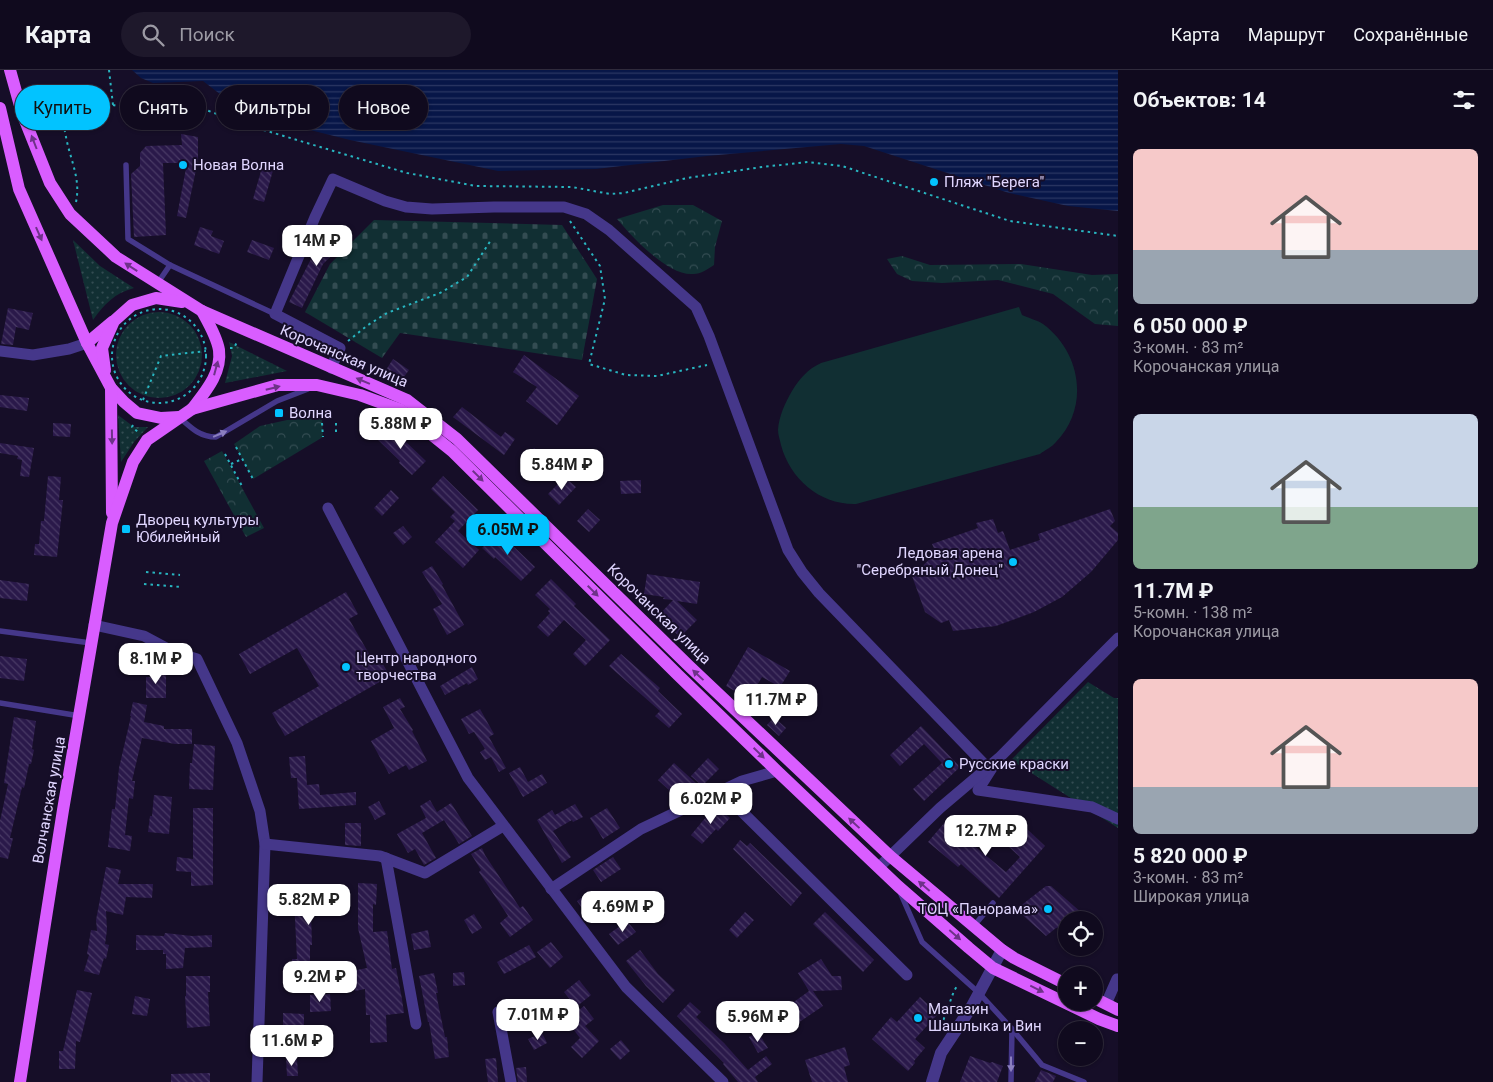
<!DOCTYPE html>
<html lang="ru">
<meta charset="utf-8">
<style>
:root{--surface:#100a1e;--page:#1e182b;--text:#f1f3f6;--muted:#9c9aa4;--line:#302b3c;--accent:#02c3ff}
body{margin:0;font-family:Roboto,sans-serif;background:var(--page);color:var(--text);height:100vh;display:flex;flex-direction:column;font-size:19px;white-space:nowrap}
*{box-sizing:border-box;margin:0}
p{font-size:16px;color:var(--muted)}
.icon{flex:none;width:28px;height:28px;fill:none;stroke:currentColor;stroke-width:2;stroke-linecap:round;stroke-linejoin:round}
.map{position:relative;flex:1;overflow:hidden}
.drawer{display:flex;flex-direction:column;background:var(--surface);width:375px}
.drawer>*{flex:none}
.banner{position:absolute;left:15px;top:15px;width:475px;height:45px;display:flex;gap:10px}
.controls{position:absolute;left:1058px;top:841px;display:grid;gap:10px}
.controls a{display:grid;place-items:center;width:45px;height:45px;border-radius:50%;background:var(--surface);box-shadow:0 1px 4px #0004,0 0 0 1px var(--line);font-size:25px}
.price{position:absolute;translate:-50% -42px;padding:0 11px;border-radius:10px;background:#fff;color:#222;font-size:16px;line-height:32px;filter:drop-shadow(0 1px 2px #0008)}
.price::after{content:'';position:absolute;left:50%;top:30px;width:15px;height:11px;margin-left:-8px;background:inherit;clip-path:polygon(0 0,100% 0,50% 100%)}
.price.selected{background:var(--accent);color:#111}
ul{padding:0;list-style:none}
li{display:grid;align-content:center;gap:10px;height:265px;padding:0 15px}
li span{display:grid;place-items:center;height:155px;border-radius:8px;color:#555}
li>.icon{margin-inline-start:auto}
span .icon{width:90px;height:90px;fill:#fffc;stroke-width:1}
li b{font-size:21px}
h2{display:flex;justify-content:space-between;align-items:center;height:60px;padding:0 15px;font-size:21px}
.chip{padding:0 18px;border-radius:22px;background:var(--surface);box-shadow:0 1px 4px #0004,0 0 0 1px var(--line);font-size:18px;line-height:45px}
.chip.selected{background:var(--accent);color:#111}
header{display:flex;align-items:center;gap:30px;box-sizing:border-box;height:70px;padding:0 25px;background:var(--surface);border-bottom:1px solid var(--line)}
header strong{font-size:24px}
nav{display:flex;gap:28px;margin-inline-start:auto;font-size:18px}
.search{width:350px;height:45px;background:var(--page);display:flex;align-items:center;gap:12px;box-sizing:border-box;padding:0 18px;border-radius:28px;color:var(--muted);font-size:19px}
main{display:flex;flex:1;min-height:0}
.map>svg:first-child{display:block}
.grass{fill:url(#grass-dots)}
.forest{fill:url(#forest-crowns)}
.cemetery{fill:url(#cemetery-stones)}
.pitch{fill:#112f33}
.water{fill:url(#water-rules)}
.building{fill:url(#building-back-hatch)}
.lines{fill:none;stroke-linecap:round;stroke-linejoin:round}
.path{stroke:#28b5c0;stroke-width:2;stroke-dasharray:2.5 4;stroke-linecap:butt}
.service{stroke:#45378a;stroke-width:5.5}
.minor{stroke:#45378a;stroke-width:11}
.tertiary{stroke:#45378a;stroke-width:12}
.primary{stroke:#d95dff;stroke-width:12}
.oneway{fill:#6e3289}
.oneway2{fill:#8b7fbf}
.poi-dot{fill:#02c3ff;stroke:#160e28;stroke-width:2}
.labels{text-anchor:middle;stroke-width:4;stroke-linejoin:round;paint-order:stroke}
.poi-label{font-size:15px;fill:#e0d6ff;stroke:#160e28;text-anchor:start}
.street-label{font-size:15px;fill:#e0d6ff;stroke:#160e28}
</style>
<header>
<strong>Карта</strong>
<div class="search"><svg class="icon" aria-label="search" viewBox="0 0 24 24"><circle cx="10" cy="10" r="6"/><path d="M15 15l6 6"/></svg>Поиск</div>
<nav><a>Карта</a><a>Маршрут</a><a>Сохранённые</a></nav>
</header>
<main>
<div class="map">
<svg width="1118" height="1012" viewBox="0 0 1118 1012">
<defs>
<pattern id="grass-dots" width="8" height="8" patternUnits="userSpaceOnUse" patternTransform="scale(1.25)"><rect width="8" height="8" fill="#112f33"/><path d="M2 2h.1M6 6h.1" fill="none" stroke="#334c52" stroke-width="1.8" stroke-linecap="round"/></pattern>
<pattern id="forest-crowns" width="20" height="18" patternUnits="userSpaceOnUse" patternTransform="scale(1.25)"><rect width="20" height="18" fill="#112f33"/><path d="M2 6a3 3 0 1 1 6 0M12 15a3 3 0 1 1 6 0" fill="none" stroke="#334c52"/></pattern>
<pattern id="cemetery-stones" width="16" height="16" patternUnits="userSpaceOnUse" patternTransform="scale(1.25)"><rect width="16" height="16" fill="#112f33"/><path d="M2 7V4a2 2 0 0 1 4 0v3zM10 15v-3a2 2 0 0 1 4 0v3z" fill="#334c52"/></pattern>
<pattern id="water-rules" width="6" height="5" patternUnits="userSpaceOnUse" patternTransform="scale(1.25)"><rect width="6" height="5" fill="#071648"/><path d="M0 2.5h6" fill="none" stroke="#2b3763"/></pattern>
<pattern id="building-back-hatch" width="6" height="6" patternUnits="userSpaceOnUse" patternTransform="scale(1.25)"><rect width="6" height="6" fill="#2a194a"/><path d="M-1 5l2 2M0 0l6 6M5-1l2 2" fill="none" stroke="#493a65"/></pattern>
</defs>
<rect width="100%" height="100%" fill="#160e28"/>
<g class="grass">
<path d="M73,170L100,196L134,218C115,223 104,234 93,250Z"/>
<circle cx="159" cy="285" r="43"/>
<path d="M229,272L287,301L225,313L232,286Z"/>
<path d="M118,345L134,357H148L134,372L121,392Z"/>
<path d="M1088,612L1114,628H1118V758L1011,690Z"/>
</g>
<g class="forest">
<path d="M663,135H693L722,151L715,177L714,195C708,199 701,204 693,204C668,206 632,167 617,149Z"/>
<path d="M902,186L930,195L1021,194L1092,205L1118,204V256L1095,254L1053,224L998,210L942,213L912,211L897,204L887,189Z"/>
<path d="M322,348L323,367L253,409L234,374L260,356L287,350Z"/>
<path d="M222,381L264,458L246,467L204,391Z"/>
</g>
<path class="cemetery" d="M374,150L562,155L597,209L582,290L400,263L382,288L305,242L330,194Z"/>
<path class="pitch" d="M1019,237L1022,245C1028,248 1037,250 1043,254C1081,282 1090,337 1056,372C1052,377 1045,380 1040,384L856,434C820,435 790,409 781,375C780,370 778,365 778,360C779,346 785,333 792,321C800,308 808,299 821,293Z"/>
<path class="water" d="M132,0H1118V141L1068,136L1009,123L864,76L841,74L707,86L596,99L498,101L350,70L290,55L229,31L203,11L153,13L141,8Z"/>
<g class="building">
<path d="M181,64L198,67V90L186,148L177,146L187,93H163L166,165L134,167L131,104L140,96V83L146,76L182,75Z"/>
<path d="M263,94L274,97L264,132L253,129Z"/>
<path d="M200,157L213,161L211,166L224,171L219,184L194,175Z"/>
<path d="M341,158L350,168L323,194L302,238L289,232L313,185Z"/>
<path d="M252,170L274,178L269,190L247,182Z"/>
<path d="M8,238L33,243L29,260L16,257L13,275L1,274Z"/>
<path d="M524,285L579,326L557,355L526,331L537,317L513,302Z"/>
<path d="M393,289L409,300L401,311L386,300Z"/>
<path d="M0,325L29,328L27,341L0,337Z"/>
<path d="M462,337L501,367L505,362L515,369L504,385L453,347Z"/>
<path d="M53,353L71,354L70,367L53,366Z"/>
<path d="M387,354L426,391L412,405L399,393L400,391L375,367Z"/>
<path d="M0,373L34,378L29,407L20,406L22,390L17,389L18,386L0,383Z"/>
<path d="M534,378L544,386L530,402L520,393Z"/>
<path d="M48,406L61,407L59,430H63L57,487L34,485L35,474H39L41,451H44Z"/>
<path d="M443,406L478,440L458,461L479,480L463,498L435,472L455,451L450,447L455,442L431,419Z"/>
<path d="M565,407L576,417L559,435L548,424Z"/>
<path d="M641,410V423L621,424L620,411Z"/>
<path d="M391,420L399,428L382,446L374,438Z"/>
<path d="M588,439L600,450L589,462L577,451Z"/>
<path d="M1110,439L1115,451L1110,456L1118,463V470L1091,502L1062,527L1034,542L996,556L953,561L949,550L941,553L925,542L912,506L936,483L932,474L978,458L976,453L993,449L998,463L1003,461L1010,480L1040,470L1038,464Z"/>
<path d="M403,456L412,467L403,475L393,463Z"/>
<path d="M499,460L510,471L509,472L535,497L521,511L495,487L494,489L482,478Z"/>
<path d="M432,496L443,514L442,515L464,555L447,565L433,539L442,534L422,502Z"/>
<path d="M647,504L700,512L697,534L677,531L697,550L680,567L658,546L673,530L663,529L664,527L644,524Z"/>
<path d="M551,509L576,534L574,536L610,570L585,596L573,584L586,570L564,550L548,567L537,557L550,543L548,541L550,539L535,525Z"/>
<path d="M0,510L29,514L27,531L0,528Z"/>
<path d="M346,522L358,544L349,549L372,589L378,586L390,606L285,666L272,643L319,616L297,578L250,604L239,584Z"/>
<path d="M748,577L790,601L780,617L762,607L749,629L726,616Z"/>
<path d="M621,584L660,618L658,621L682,644L669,658L655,646L660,641L609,596Z"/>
<path d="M0,586L27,589L24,611L0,608Z"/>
<path d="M472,597L478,609L468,615L467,613L445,625L440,616Z"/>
<path d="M152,601H166V628H146V607H152Z"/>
<path d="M400,628L405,637L400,639L413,660L412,661L427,691L409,700L406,695L389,704L371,671L394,658L383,637Z"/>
<path d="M133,632L147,635L144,652L164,656V659H192V674H175L142,668L132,711H135L133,729L129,728L125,765L132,766L130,781L108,777L112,739H115L119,698L131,646H130Z"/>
<path d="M480,639L494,664L489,667L506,698L499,702L491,687L485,690L480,682L485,679L474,662L469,664L461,649Z"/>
<path d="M14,647L36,651L32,679L34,680L31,694H29L24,718L22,717L10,768H13L8,789L0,787V751L8,714L4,713Z"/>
<path d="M774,647L786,658L779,666L767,655Z"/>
<path d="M921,656L960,697L924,731L913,719L942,693L924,674L900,696L890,685Z"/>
<path d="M194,674L215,676L213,720L189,719L190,693H192Z"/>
<path d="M305,686L307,715L319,714L320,725L356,722V735L299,739L297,708H291L289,687Z"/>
<path d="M708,688L719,699L702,716L691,706Z"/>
<path d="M674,693L696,713L680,730L658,710Z"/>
<path d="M520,697L528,712L542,704L547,713L523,727L509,703Z"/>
<path d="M154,725L172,727L169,764L148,762L150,746H152Z"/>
<path d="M430,730L437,742L451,733L472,766L459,774L444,750L422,763L436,788L424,795L415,779L408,783L397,764L426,748L420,736Z"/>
<path d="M379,731L386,744L375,750L368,737Z"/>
<path d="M575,734L583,747L573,752L572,750L553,761L571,787L562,793L537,750L552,740L555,745Z"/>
<path d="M716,735L730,748L718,761L716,759L702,774L691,765Z"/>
<path d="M193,738H213V815L191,816V802L176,801L177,787L193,789Z"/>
<path d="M607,738L620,758L603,769L590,748Z"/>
<path d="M945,752L1006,802L1020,787L1009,777L1026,758L1045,776L999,828L961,794L958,797L928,772Z"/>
<path d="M345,753H361V776L345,775Z"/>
<path d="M740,770L747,776L750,773L802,823L791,836L733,779Z"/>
<path d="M482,778L485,785L520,838L523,836L533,850L510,867L500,853L508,846L479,802L481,800L471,784Z"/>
<path d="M613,787L621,799L601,812L593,800Z"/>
<path d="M106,797L121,800L118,814H153L152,828L126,827L123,845L106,841L107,860L105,874L109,875L106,889L104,888L99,905L84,901L89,885L87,884L91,860L97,861L96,850Z"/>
<path d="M358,813L377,814L376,835L373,834V862L387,861L392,899L396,898L402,929L404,943L386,945L387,972L370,973V945H366L365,919L355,921L352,901L367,898L358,858Z"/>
<path d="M1046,816H1051L1090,850H1066V856L1056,858L1046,866L1018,841L1019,837Z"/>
<path d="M315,820H336V843H311L312,875H310V904H292V889H297L294,829H316Z"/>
<path d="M586,825L595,838L586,844L577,831Z"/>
<path d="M745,842L754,850L737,868L729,860Z"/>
<path d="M825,842L874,890L863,902L813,854Z"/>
<path d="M474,844L482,858L472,864L464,850Z"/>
<path d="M627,851L636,862L618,875L609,864Z"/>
<path d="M428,860L431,877L414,880L411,864Z"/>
<path d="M165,863L192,866L212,865V877L185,878L183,898L166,899V884H163V880H136V865L164,866Z"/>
<path d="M551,872L563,887L550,898L537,882Z"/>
<path d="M529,875L536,887L504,904L497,892Z"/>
<path d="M640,880L658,904L675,920L663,933L646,916L626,891Z"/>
<path d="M821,889L832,906H841L842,920L813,921L823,936L798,953L787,937L809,921L798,903Z"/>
<path d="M325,895H334L335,911H325Z"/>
<path d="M464,902L465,915L453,916V903Z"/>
<path d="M434,903L438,923H436L445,967H447L449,987L435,989L429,952H428L419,906Z"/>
<path d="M186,906H210V922H208L210,956L187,958L185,926H186Z"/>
<path d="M579,910L591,925L576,937L564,922Z"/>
<path d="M77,920L92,923L80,972L76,971L75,999H59V981H63Z"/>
<path d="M330,924L331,941L310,942V925Z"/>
<path d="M135,926L150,929L147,946L132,944Z"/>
<path d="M920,927L938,944L915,969L925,978L914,991L915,993L908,1001L872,969L891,947L897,952Z"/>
<path d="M690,932L701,942L696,947L724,973L748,1000L766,986L772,994L755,1007L758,1012H738L723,994L724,993L677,946Z"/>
<path d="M584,936L594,949L585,956L599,971L582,988L571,977L580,968L566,950Z"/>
<path d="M523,938L529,952L510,959L506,945Z"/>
<path d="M283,943L304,944V961L283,960Z"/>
<path d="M758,962L768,978L758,983L749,967Z"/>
<path d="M542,963L547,973L534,980L528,969Z"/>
<path d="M621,970L630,981L620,990L610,979Z"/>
<path d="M845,977L850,995L844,997L848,1012H812L805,990Z"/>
<path d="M970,986L990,993L992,992L1003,996L997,1012H960Z"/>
<path d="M496,988L498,1012H488L485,989Z"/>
<path d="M286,989H297L298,1006H287Z"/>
<path d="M526,997L527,1012H518L516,998Z"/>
<path d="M1041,1000L1056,1006L1053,1012H1035Z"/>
<path d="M210,1003V1012H171V1004Z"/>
</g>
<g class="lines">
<g class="path">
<path d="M109,0L113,35"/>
<path d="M76,132C81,109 70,89 66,67C63,54 64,40 63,28L113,35L157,44L185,38L198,37L247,55L407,103L476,116L572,117L610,124L624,123L687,108L762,97L808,92L842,96L1010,151L1118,166"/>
<path d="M570,151L600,196L605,229L589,294L626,305L657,306L707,295"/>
<circle cx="159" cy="286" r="47"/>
<path d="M348,271L368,255L387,243L440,223L467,207L491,170"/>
<path d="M230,278H234L238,270"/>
<path d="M143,330L161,286L206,281"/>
<path d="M322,353L323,367"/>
<path d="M336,353V366"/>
<path d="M133,355L132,357L138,362"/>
<path d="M236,377L253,409"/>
<path d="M225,384L242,416"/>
<path d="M231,394L242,389"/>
<path d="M146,502L180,505"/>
<path d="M144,514L181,517"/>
<path d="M939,962L954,921L957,916"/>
</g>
<g class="service">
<path d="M126,95L128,169L170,195L275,244"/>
<path d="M157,214L170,195"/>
<path d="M179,347C191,358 200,367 216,367L277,331L308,319"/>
<path d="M0,561L91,573"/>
<path d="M0,633L80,646"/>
<path d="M900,822L922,872L979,923L1012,959L1011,1012"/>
<path d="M973,857L993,833"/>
<path d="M1012,959L1042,995L1084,1012"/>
</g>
<g class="minor">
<path d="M0,281L33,285L69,279L87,273"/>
<path d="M331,298L340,278L275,244L315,147L333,109L385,131L406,137L432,139L494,137H564L586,144L609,160L696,237L709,266L788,480L802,502L819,523L987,697"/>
<path d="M328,438L468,708L626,917L723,1012"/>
<path d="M94,555L144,566L172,581L197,589L237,673L260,741L265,774L257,1012"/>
<path d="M992,698L978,720L1092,737L1118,749"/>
<path d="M721,721L907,905"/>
<path d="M265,774L380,786L425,803L503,756"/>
<path d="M386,788L416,954"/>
<path d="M879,797L940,738L999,688L1118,568"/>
<path d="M551,819L641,759L742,711L777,701"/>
<path d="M1106,934L1117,909"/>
<path d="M498,942L511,1012"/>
</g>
<path class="tertiary" d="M932,1012L941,983L972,936L1002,880"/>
<g class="primary">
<path d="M10,0L22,43L50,113L70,144L116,187L202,241L407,330L457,369L689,596L890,786L1002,880L1014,888L1066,914"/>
<path d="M0,38L19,119L87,273L111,318L124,332L137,343L161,348L179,347"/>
<path d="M87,273L112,252"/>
<path d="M105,300L102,278L114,251L132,235L156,228L182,232"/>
<path d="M111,318L112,443"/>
<path d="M192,339C205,322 222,303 219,280C217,267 208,252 202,241"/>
<path d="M1094,928L1118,940"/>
<path d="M20,1012L63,740L112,453L133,392L147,370L192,339L278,315H317L360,325L401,340L452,381L678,605L777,701L898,816L969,878L993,898L1099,949L1118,956"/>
</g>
</g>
<defs><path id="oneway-solid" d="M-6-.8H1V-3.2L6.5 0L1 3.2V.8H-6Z" transform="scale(1.25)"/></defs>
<g class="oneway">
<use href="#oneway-solid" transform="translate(34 72) rotate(-111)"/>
<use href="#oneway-solid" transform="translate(39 164) rotate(66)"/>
<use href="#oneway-solid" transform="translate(131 197) rotate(-147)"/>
<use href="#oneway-solid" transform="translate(216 298) rotate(-75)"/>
<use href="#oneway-solid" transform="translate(363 311) rotate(-157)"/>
<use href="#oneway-solid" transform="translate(273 318) rotate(-14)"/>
<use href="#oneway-solid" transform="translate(112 367) rotate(89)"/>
<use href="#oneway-solid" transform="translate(478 406) rotate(45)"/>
<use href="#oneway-solid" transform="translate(593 521) rotate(45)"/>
<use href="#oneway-solid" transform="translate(698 605) rotate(-137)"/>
<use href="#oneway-solid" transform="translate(759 683) rotate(44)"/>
<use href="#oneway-solid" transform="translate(854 753) rotate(-137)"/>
<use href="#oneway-solid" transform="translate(924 816) rotate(-139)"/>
<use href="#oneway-solid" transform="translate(955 865) rotate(41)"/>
<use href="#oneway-solid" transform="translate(1037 919) rotate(26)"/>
</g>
<g class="oneway2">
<use href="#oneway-solid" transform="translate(220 364) rotate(-23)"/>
<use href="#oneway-solid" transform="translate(1011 994) rotate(90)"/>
</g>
<g class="poi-dot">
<circle cx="183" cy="95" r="5"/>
<circle cx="934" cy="112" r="5"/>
<rect x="274" y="338" width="10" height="10" rx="2.5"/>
<rect x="121" y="454" width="10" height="10" rx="2.5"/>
<circle cx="1013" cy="492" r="5"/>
<circle cx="346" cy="597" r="5"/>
<circle cx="949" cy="694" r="5"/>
<circle cx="1048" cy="839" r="5"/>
<circle cx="918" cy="948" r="5"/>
</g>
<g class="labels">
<g class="poi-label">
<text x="193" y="100">Новая Волна</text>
<text x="944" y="117">Пляж "Берега"</text>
<text x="289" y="348">Волна</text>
<text x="136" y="455">Дворец культуры<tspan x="136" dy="17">Юбилейный</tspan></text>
<text x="1003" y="488" text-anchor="end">Ледовая арена<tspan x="1003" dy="17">"Серебряный Донец"</tspan></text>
<text x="356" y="593">Центр народного<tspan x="356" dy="17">творчества</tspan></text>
<text x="959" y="699">Русские краски</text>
<text x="1038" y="844" text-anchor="end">ТОЦ «Панорама»</text>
<text x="928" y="944">Магазин<tspan x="928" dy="17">Шашлыка и Вин</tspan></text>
</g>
<g class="street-label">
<text transform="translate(344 286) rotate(23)" y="5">Корочанская улица</text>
<text transform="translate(659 544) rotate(44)" y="5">Корочанская улица</text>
<text transform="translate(49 730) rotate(-80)" y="5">Волчанская улица</text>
</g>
</g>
</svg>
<div class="controls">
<a><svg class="icon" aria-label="locate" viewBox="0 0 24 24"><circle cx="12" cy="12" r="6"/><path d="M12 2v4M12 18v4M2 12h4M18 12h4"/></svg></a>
<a>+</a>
<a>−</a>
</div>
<b class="price" style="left:317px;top:197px">14M ₽</b>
<b class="price" style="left:401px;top:380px">5.88M ₽</b>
<b class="price" style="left:562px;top:421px">5.84M ₽</b>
<b class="price selected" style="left:508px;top:486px">6.05M ₽</b>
<b class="price" style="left:156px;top:615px">8.1M ₽</b>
<b class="price" style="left:776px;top:656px">11.7M ₽</b>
<b class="price" style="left:711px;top:755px">6.02M ₽</b>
<b class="price" style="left:986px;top:787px">12.7M ₽</b>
<b class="price" style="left:309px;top:856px">5.82M ₽</b>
<b class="price" style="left:623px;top:863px">4.69M ₽</b>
<b class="price" style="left:320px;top:933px">9.2M ₽</b>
<b class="price" style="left:538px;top:971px">7.01M ₽</b>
<b class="price" style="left:758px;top:973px">5.96M ₽</b>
<b class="price" style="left:292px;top:997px">11.6M ₽</b>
<div class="banner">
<a class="chip selected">Купить</a>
<a class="chip">Снять</a>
<a class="chip">Фильтры</a>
<a class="chip">Новое</a>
</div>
</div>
<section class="drawer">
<h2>Объектов: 14<svg class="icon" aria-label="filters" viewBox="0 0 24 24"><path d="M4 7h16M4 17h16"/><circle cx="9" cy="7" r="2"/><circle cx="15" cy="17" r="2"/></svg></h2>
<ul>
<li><span style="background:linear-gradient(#f6c9c9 65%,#9aa5b1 0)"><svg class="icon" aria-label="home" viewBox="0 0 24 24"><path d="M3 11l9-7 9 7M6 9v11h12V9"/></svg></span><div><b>6 050 000 ₽</b><p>3-комн. · 83 m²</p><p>Корочанская улица</p></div></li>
<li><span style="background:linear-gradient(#c9d6e8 60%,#7fa58c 0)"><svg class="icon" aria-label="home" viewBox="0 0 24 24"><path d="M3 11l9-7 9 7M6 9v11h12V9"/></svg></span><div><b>11.7M ₽</b><p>5-комн. · 138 m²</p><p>Корочанская улица</p></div></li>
<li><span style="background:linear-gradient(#f6c9c9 70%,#9aa5b1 0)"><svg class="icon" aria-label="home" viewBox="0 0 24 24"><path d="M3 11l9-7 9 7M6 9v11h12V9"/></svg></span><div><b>5 820 000 ₽</b><p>3-комн. · 83 m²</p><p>Широкая улица</p></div></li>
</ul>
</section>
</main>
